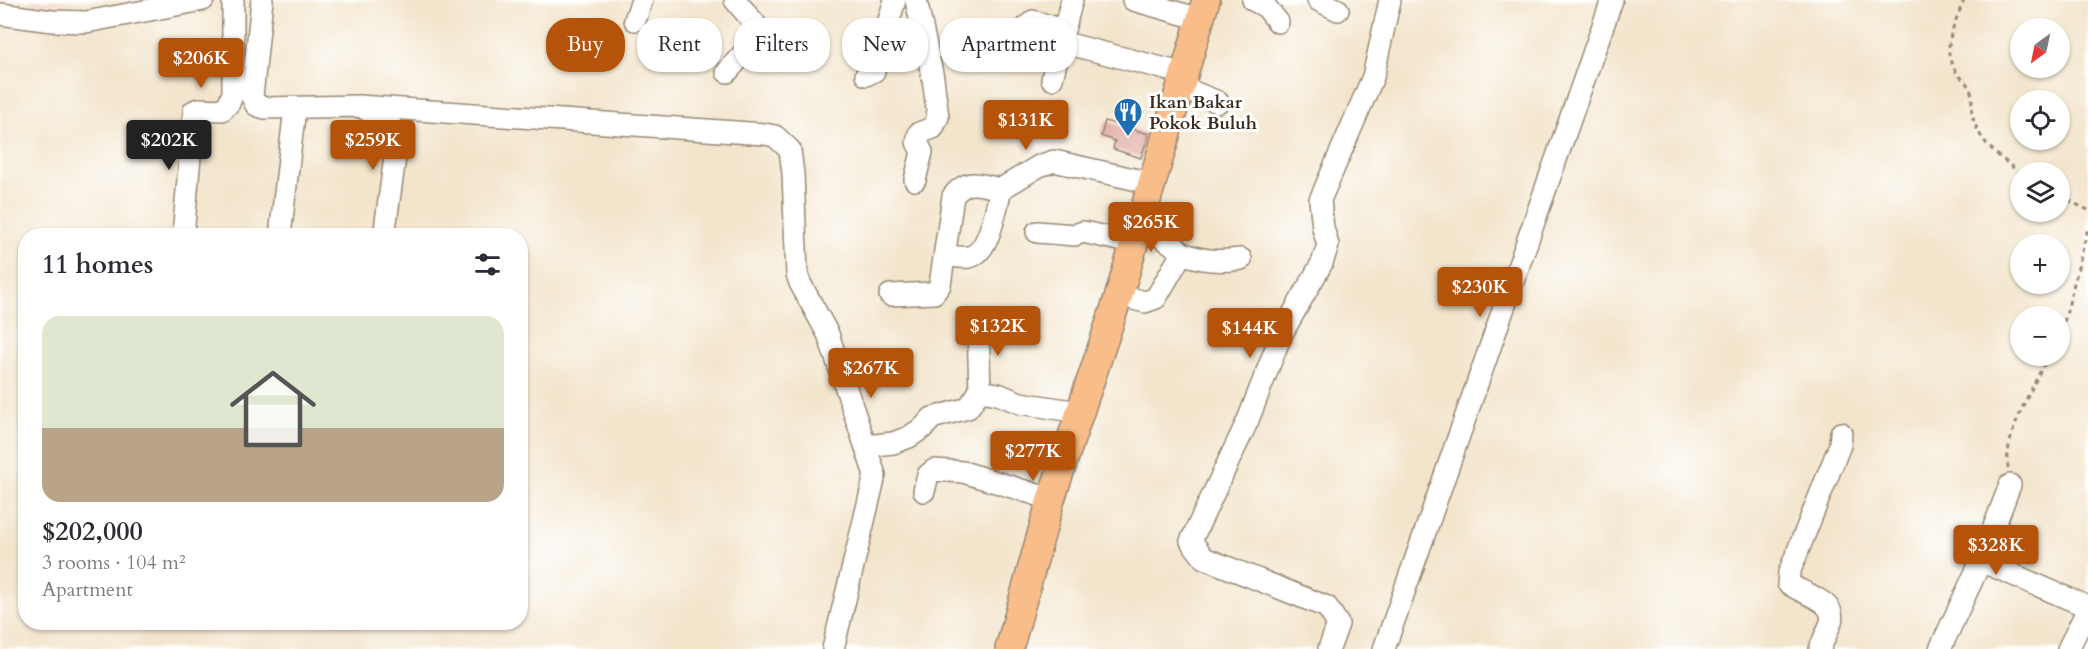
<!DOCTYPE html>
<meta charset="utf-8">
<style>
:root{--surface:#fff;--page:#f2f2f3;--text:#2b2b33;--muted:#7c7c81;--line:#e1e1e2;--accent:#b45309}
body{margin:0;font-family:Cardo,serif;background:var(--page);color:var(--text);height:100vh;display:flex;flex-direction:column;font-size:22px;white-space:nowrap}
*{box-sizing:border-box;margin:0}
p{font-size:20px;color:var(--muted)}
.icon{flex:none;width:33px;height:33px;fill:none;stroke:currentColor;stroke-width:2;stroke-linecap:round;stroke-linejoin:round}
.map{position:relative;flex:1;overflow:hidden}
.sheet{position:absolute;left:18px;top:228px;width:510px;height:402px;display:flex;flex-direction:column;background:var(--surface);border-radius:24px;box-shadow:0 2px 4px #0004}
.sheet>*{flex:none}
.hud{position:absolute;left:546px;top:18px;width:570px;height:54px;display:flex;gap:12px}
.needle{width:39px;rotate:213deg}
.controls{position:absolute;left:2010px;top:18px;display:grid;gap:12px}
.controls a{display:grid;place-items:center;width:60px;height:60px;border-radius:50%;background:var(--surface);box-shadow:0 2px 4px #0004;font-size:30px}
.price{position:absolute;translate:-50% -51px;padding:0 14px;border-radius:6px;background:var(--accent);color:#fff;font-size:20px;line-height:39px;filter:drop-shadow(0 2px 3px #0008)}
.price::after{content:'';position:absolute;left:50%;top:36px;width:18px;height:14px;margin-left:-9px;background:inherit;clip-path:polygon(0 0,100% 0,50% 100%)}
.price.selected{background:#222;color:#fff}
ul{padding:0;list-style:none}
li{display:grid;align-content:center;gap:12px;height:318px;padding:0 24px}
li+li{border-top:2px solid var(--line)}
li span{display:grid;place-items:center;height:186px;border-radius:18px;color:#555}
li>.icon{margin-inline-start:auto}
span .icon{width:108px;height:108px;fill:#fffc;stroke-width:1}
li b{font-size:26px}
h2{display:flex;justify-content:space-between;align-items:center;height:72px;padding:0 24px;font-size:26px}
.chip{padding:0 21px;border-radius:24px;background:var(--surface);box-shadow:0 2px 4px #0004;font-size:21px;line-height:54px}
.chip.selected{background:var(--accent);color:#fff}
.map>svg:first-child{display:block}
.built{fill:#f4d3c0}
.building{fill:#dfa29a}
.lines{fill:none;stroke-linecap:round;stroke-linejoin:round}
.minor-casing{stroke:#978875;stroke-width:24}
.major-casing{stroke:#978875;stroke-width:30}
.path{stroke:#978875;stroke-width:3;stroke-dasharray:4.5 4.5;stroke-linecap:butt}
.minor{stroke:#fff;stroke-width:21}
.major{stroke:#f8bd89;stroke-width:27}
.labels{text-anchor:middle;stroke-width:6;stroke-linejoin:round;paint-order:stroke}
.poi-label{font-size:18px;font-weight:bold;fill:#3b2a1e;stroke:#fff;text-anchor:start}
</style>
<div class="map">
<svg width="2088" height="649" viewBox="0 0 2088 649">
<rect width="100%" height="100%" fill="#fff"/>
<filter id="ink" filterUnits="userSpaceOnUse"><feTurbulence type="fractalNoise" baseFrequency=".0167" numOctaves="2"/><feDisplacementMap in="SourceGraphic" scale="12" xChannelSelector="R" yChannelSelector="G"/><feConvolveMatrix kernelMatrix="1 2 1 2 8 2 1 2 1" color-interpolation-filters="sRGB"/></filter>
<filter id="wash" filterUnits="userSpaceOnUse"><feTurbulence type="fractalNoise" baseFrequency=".008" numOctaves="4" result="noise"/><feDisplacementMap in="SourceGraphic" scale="24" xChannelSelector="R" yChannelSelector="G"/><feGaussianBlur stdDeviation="1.35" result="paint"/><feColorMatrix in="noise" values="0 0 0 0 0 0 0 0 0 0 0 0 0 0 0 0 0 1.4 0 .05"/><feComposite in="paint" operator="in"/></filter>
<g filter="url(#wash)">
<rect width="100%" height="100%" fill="#f3e5cc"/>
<path class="built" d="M31,0H76L31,7Z"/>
<g id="blocks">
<path class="building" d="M1105,121L1149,134L1141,158L1113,149L1115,141L1101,136Z"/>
</g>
</g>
<g filter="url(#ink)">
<use href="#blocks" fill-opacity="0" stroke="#978875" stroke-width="1.5"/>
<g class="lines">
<g class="minor-casing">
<g id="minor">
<path d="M262,0L252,97L256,105L265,108L359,106L764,134L775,136L790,150L793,174L797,274L800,283L828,334L875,475L833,649"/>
<path d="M1133,0L1200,19"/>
<path d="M1253,0L1266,7L1278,22"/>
<path d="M1318,0L1338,10"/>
<path d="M0,14L52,21L86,22L203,0"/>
<path d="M635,20L642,0"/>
<path d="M1064,30L1061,42L1185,74"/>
<path d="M1018,57L1026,28L1033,21L1064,30L1072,0"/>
<path d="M727,72L758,37L756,25L735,0"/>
<path d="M866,75L874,71L895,0"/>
<path d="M1052,79L1061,42"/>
<path d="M1181,87L1218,102"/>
<path d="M365,109L389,123L398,136L384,236"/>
<path d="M915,180L922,152L917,142L919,133L933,128L938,117L933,78L916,0"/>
<path d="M1138,226C1156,232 1169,240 1182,253"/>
<path d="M1037,232L1075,235L1083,232L1133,243"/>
<path d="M183,236L194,111L199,109L222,110L229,103L233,93V0"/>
<path d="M280,236L295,108"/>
<path d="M945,256C952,256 962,258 969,257C990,253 996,207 1001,189L1039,166L1054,161L1151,183"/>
<path d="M890,295L934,293L940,285L953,196C968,177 980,185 1001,189"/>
<path d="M1119,295L1145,302L1156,298L1182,253C1203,261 1219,262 1241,259"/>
<path d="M978,327L980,391"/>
<path d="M866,446L893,443L909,437L924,427L932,418L968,408L980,391L998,394L1020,403L1079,412"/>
<path d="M924,491L928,475L934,470L963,472L1051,499"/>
<path d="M1981,561L2088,607"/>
<path d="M1329,649L1338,624L1327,607L1204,558L1191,541L1248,420L1281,335L1322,263L1328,245L1323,228L1320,200L1373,77L1390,0"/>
<path d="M1384,649L1612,0"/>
<path d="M1820,649C1823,640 1828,631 1831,622C1837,600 1801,594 1788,583L1789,573L1840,445L1841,433"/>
<path d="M1940,649L1981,561L2010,485"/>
<path d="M2068,649L2088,609"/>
</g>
</g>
<g class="major-casing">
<path id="major" d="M1009,649L1051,499L1119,295L1206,0"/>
</g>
<g class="path">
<path d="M1964,0C1956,21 1940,49 1955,70C1960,78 1968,82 1971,92C1973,99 1971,107 1972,114C1979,144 1998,155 2020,173"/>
<path d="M2060,196L2088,210"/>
<path d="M2060,330L2065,319L2088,228"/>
<path d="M2008,468C2004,433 2033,388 2048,356"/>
</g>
<use href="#minor" class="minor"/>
<use href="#major" class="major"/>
</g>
</g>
<defs>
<g id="restaurant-pin" transform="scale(1.5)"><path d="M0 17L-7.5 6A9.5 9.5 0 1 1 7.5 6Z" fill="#1f6fb2" stroke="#fff"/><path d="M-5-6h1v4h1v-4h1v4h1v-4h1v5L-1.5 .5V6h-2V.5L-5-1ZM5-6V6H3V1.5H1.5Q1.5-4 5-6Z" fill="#fff"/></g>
</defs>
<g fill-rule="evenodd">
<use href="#restaurant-pin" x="1128" y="112"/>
</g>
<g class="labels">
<g class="poi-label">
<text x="1149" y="108">Ikan Bakar<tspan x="1149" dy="21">Pokok Buluh</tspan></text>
</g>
</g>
</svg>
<div class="controls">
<a><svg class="needle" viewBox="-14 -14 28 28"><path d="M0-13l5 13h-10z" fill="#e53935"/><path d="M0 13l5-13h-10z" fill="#7c7c81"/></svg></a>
<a><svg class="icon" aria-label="locate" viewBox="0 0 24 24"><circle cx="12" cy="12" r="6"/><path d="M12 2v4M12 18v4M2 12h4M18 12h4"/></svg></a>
<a><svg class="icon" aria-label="layers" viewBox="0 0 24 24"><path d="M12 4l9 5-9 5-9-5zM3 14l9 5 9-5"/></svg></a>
<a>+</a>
<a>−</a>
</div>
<b class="price" style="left:201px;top:89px">$206K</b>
<b class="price" style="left:1026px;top:151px">$131K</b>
<b class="price selected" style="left:169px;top:171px">$202K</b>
<b class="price" style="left:373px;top:171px">$259K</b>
<b class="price" style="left:1151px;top:253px">$265K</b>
<b class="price" style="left:1480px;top:318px">$230K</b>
<b class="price" style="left:998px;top:357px">$132K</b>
<b class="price" style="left:1250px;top:359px">$144K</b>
<b class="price" style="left:871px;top:399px">$267K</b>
<b class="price" style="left:1033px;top:482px">$277K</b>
<b class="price" style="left:1996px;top:576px">$328K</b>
<div class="hud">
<a class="chip selected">Buy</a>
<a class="chip">Rent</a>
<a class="chip">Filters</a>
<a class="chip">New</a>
<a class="chip">Apartment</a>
</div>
<section class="sheet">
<h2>11 homes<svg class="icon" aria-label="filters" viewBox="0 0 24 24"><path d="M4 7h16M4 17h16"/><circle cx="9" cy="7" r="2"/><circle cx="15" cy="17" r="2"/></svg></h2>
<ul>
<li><span style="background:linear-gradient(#dfe7d0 60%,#b9a48a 0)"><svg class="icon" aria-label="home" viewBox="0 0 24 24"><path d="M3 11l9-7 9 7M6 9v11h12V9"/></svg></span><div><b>$202,000</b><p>3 rooms · 104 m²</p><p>Apartment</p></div></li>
</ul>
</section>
</div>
